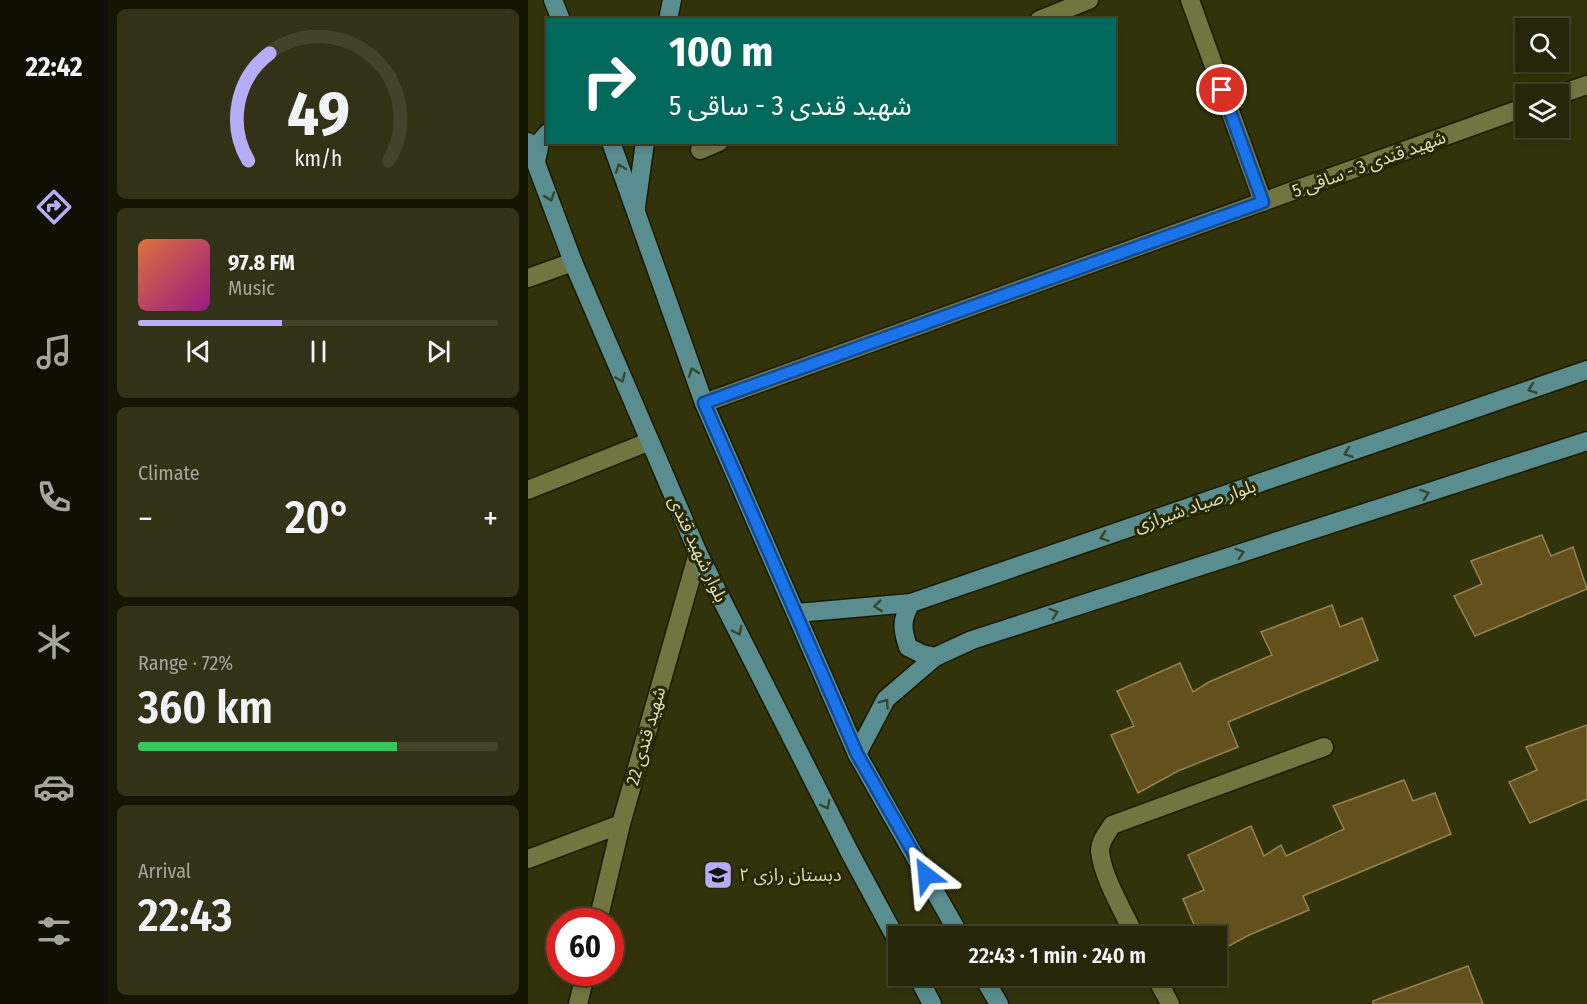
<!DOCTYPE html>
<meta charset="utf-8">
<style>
:root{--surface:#262608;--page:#323216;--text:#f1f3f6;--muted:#a4a59c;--line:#424329;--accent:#b6acf8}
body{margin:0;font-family:"Fira Sans Condensed","Noto Sans Arabic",sans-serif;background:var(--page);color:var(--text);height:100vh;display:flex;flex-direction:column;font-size:22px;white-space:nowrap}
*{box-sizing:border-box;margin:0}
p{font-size:20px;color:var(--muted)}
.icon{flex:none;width:33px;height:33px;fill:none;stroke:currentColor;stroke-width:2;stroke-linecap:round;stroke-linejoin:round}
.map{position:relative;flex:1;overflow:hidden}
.panel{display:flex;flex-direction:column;gap:9px;padding:9px;background:#151504;width:420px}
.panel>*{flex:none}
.top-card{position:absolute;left:18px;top:18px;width:570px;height:126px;border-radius:0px;box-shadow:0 3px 9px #0003,0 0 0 2px var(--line);background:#00695c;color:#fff;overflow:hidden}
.controls{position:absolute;left:987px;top:18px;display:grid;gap:12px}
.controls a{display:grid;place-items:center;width:54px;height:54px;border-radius:0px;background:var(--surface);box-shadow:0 3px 9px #0003,0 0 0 2px var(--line);font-size:30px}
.speed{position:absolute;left:18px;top:908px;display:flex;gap:12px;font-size:30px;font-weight:700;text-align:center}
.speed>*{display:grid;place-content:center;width:78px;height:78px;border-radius:50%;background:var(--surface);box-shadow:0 3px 9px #0003,0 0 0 2px var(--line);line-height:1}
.speed .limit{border:9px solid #d22;background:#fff;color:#111}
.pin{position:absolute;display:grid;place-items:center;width:51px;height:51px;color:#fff;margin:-26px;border:3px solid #fff;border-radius:50%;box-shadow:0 2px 6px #0007}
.me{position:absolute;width:66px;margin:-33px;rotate:331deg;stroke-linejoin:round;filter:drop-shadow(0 0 4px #0008)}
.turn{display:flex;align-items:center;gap:21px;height:126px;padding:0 24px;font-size:27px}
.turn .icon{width:78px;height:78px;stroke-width:2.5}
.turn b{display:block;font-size:42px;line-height:51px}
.big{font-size:45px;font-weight:600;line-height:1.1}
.panel .tile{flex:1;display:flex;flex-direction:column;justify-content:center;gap:9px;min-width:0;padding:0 21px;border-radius:9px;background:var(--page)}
.panel .dial{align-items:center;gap:0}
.dial svg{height:156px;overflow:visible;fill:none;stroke:var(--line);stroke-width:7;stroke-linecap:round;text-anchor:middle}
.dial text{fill:var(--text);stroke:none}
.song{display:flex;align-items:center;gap:18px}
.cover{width:72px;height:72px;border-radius:9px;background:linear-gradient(135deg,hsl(20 70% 55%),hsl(310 70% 35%))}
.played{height:6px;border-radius:3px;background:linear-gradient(90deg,var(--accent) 40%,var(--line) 40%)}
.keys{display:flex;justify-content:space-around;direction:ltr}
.heat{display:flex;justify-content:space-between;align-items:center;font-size:33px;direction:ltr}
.charge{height:9px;border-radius:4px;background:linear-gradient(90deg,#34c759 72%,var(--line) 0)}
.trip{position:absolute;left:360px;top:926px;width:339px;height:60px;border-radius:0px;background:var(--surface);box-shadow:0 3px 9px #0003,0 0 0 2px var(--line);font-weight:600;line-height:60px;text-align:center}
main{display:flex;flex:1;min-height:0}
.tabs{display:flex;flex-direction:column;width:108px;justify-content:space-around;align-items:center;background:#0f0f03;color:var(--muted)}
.tabs .icon{width:42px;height:42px}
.tabs .on{color:var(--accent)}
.tabs b{font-size:27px;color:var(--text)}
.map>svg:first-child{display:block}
</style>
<main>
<nav class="tabs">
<b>22:42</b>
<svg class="icon on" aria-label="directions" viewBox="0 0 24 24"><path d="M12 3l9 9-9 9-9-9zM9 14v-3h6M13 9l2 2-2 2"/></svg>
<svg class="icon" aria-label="music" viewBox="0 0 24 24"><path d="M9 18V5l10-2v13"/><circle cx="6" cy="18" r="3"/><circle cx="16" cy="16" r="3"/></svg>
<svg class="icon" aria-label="phone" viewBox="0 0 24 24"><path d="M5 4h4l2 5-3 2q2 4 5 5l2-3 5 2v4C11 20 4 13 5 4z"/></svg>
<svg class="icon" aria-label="climate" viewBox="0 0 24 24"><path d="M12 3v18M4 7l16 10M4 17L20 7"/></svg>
<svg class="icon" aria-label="car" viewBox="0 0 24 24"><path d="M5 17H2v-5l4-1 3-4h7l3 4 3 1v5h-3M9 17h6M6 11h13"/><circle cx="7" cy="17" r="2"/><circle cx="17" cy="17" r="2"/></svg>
<svg class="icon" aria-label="filters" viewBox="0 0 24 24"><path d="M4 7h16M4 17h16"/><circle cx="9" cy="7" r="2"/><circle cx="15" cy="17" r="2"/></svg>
</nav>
<section class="panel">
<div class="tile dial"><svg viewBox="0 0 100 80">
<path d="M14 69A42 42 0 1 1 86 69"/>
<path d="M14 69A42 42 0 0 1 25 14" stroke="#b6acf8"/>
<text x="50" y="56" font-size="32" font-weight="700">49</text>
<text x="50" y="72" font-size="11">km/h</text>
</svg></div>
<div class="tile">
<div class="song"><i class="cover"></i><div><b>97.8 FM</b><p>Music</p></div></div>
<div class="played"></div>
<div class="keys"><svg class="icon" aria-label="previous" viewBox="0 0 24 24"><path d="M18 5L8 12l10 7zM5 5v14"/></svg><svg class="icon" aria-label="pause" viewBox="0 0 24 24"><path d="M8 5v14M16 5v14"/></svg><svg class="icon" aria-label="next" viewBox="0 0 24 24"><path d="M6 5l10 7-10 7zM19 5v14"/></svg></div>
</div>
<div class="tile"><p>Climate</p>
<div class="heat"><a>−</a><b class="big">20°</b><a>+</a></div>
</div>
<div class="tile"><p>Range · 72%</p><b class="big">360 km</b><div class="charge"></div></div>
<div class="tile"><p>Arrival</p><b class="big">22:43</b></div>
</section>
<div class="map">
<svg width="1059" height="1004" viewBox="0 0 1059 1004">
<rect width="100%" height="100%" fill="#32330a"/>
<g fill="#62511d" stroke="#958350" stroke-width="1.5">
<polygon points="1014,535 1023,556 1045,547 1059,589 947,636 926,596 954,584 943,561"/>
<polygon points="804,605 812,627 834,618 850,660 700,722 710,747 650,771 610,793 583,735 606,726 589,691 652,663 665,692 681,682 744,655 733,632"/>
<polygon points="1059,725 1059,799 1002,823 981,782 1009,770 998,747"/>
<polygon points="876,780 885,801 907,793 923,834 775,896 781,910 721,935 688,953 688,936 671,936 655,899 676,890 660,855 723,826 736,856 753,845 758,856 816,829 805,806"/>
<polygon points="940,966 955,1004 845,1004 845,1001"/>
</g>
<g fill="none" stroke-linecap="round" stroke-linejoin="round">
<g stroke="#1a1a01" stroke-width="21">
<g id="minor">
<polyline points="662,0 735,202"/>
<polyline points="511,20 561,0"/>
<polyline points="1030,95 1059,85"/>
<polyline points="172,150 191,142"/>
<polyline points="0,278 45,262"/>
<polyline points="176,403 998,107"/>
<polyline points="0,490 120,442"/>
<polyline points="0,859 93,824"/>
<polyline points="70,921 93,824 170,553"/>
<path d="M607,936C596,913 574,876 572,851C572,841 579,833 584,825L796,747"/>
<polyline points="627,975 642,1004"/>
<polyline points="50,1004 58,972"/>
</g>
</g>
<g stroke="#1a1a01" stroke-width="21">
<g id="major">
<polyline points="25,0 33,20"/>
<polyline points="140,20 144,0"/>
<polyline points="0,142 45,262 170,553 322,853 370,942"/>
<polyline points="83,142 176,403 329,754 432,936"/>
<polyline points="6,160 8,162 12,142 20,133"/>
<polyline points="108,207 117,142"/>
<path d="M383,603C373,620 374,629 380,647L394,654L407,657"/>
<polyline points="269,613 383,603 1059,370"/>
<polyline points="329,754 358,699 407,657 444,640 1059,441"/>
<polyline points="389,975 404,1004"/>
<polyline points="454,975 471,1004"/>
</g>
</g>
<use href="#minor" stroke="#737541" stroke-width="18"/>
<use href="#major" stroke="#598d8f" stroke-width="18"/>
</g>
<defs><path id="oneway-chevron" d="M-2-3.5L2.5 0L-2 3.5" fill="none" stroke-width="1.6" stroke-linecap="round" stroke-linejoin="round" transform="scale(1.5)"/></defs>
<g stroke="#37472c">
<use href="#oneway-chevron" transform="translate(92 168) rotate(-110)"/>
<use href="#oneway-chevron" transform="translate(22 197) rotate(71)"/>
<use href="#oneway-chevron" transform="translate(165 372) rotate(-110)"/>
<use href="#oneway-chevron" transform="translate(93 378) rotate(67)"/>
<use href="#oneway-chevron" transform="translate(1004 389) rotate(161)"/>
<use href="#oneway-chevron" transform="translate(820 453) rotate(161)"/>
<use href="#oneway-chevron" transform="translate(897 494) rotate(-18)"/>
<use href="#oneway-chevron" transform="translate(576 537) rotate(161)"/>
<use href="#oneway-chevron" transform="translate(712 553) rotate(-18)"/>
<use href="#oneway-chevron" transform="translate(350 606) rotate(174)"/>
<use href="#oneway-chevron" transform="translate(526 613) rotate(-18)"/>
<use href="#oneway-chevron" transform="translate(210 631) rotate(63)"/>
<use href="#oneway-chevron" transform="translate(357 703) rotate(-55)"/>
<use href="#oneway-chevron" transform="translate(298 805) rotate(63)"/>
</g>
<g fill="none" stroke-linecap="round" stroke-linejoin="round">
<g stroke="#114b97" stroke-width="15">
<polyline id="route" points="398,875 329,754 176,403 735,202 694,90"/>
</g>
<use href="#route" stroke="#1a73e8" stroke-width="10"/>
</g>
<defs>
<g id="school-square" transform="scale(1.5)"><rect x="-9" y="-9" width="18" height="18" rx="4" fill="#b6acf8" stroke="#282901"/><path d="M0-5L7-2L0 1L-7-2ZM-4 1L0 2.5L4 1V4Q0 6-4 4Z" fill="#111"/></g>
</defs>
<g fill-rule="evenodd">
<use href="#school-square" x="190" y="875"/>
</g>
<g text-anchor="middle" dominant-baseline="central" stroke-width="6" stroke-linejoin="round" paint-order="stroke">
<g font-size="18" fill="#dadcc0" stroke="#282901">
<text transform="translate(841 164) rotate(-20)">شهید قندی 3 - ساقی 5</text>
<text transform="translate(667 506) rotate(-19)">بلوار صیاد شیرازی</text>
<text transform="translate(170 549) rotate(65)">بلوار شهید قندی</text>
<text transform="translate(118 736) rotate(-74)">شهید قندی 22</text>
</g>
<g font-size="18" fill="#dadcc0" stroke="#282901" text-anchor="start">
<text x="211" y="875">دبستان رازی ۲</text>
</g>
</g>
</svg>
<div class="controls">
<a><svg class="icon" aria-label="search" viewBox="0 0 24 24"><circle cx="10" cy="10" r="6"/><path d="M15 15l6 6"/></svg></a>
<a><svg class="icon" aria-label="layers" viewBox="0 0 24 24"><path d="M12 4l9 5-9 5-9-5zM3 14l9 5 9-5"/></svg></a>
</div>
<div class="speed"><div class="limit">60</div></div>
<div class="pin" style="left:694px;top:90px;background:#d93025"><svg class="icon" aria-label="arrive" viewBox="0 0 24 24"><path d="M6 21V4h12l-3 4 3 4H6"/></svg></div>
<svg class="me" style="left:398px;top:875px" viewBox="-20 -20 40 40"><path d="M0-17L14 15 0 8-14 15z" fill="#1a73e8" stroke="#fff" stroke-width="4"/></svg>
<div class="trip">22:43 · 1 min · 240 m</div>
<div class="top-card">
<div class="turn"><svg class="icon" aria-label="right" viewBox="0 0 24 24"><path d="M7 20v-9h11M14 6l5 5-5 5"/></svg><div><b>100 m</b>شهید قندی 3 - ساقی 5</div></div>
</div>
</div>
</main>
